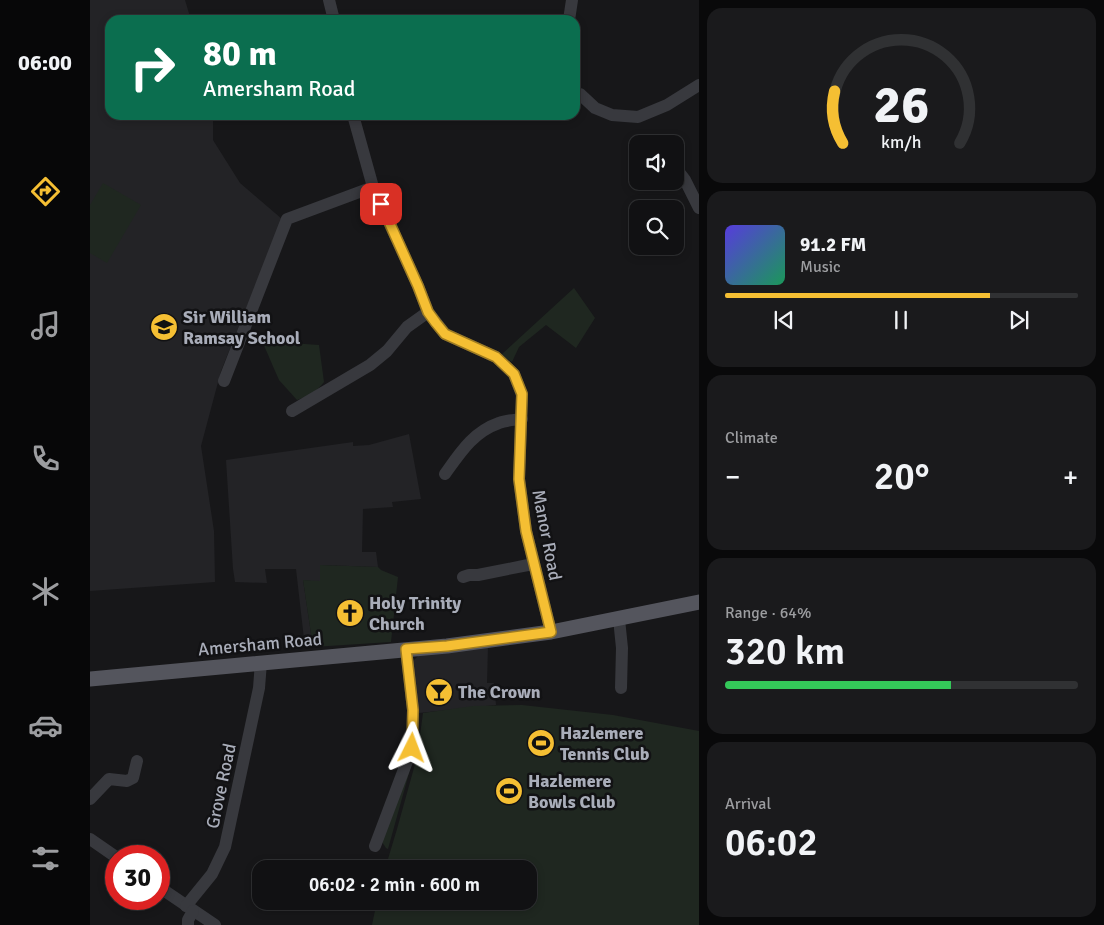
<!DOCTYPE html>
<meta charset="utf-8">
<style>
:root{--surface:#111113;--page:#1a1a1c;--text:#f1f3f6;--muted:#9c9da0;--line:#303133;--accent:#f5bf33}
body{margin:0;font-family:Signika,sans-serif;background:var(--page);color:var(--text);height:100vh;display:flex;flex-direction:column;font-size:19px;white-space:nowrap}
*{box-sizing:border-box;margin:0}
p{font-size:16px;color:var(--muted)}
.icon{flex:none;width:28px;height:28px;fill:none;stroke:currentColor;stroke-width:2;stroke-linecap:round;stroke-linejoin:round}
.map{position:relative;flex:1;overflow:hidden}
.details{display:flex;flex-direction:column;gap:8px;padding:8px;background:#09090a;width:405px}
.details>*{flex:none}
.guide{position:absolute;left:15px;top:15px;width:475px;height:105px;border-radius:15px;box-shadow:0 2px 8px #0003,0 0 0 1px var(--line);background:#0b6e4f;color:#fff;overflow:hidden}
.controls{position:absolute;left:539px;top:135px;display:grid;gap:10px}
.controls a{display:grid;place-items:center;width:55px;height:55px;border-radius:10px;background:var(--surface);box-shadow:0 2px 8px #0003,0 0 0 1px var(--line);font-size:25px}
.speed{position:absolute;left:15px;top:845px;display:flex;gap:10px;font-size:25px;font-weight:700;text-align:center}
.speed>*{display:grid;place-content:center;width:65px;height:65px;border-radius:50%;background:var(--surface);box-shadow:0 2px 8px #0003,0 0 0 1px var(--line);line-height:1}
.speed .limit{border:8px solid #d22;background:#fff;color:#111}
.pin{position:absolute;display:grid;place-items:center;width:42px;height:42px;color:#fff;margin:-21px;border-radius:10px;box-shadow:0 2px 8px #0006}
.me{position:absolute;width:55px;margin:-28px;rotate:3deg;stroke-linejoin:round;filter:drop-shadow(0 0 4px #0008)}
.turn{display:flex;align-items:center;gap:18px;height:105px;padding:0 15px;font-size:22px}
.turn .icon{width:65px;height:65px;stroke-width:2.5}
.turn b{display:block;font-size:35px;line-height:42px}
.big{font-size:38px;font-weight:600;line-height:1.1}
.details .tile{flex:1;display:flex;flex-direction:column;justify-content:center;gap:8px;min-width:0;padding:0 18px;border-radius:15px;background:var(--page)}
.details .dial{align-items:center;gap:0}
.dial svg{height:130px;overflow:visible;fill:none;stroke:var(--line);stroke-width:7;stroke-linecap:round;text-anchor:middle}
.dial text{fill:var(--text);stroke:none}
.song{display:flex;align-items:center;gap:15px}
.cover{width:60px;height:60px;border-radius:8px;background:linear-gradient(135deg,hsl(250 70% 55%),hsl(150 70% 35%))}
.played{height:5px;border-radius:2px;background:linear-gradient(90deg,var(--accent) 75%,var(--line) 75%)}
.keys{display:flex;justify-content:space-around;direction:ltr}
.heat{display:flex;justify-content:space-between;align-items:center;font-size:28px;direction:ltr}
.charge{height:8px;border-radius:4px;background:linear-gradient(90deg,#34c759 64%,var(--line) 0)}
.trip{position:absolute;left:162px;top:860px;width:285px;height:50px;border-radius:15px;background:var(--surface);box-shadow:0 2px 8px #0003,0 0 0 1px var(--line);font-weight:600;line-height:50px;text-align:center}
main{display:flex;flex:1;min-height:0}
.tabs{display:flex;flex-direction:column;width:90px;justify-content:space-around;align-items:center;background:#070708;color:var(--muted)}
.tabs .icon{width:35px;height:35px}
.tabs .on{color:var(--accent)}
.tabs b{font-size:22px;color:var(--text)}
.map>svg:first-child{display:block}
</style>
<main>
<nav class="tabs">
<b>06:00</b>
<svg class="icon on" aria-label="directions" viewBox="0 0 24 24"><path d="M12 3l9 9-9 9-9-9zM9 14v-3h6M13 9l2 2-2 2"/></svg>
<svg class="icon" aria-label="music" viewBox="0 0 24 24"><path d="M9 18V5l10-2v13"/><circle cx="6" cy="18" r="3"/><circle cx="16" cy="16" r="3"/></svg>
<svg class="icon" aria-label="phone" viewBox="0 0 24 24"><path d="M5 4h4l2 5-3 2q2 4 5 5l2-3 5 2v4C11 20 4 13 5 4z"/></svg>
<svg class="icon" aria-label="climate" viewBox="0 0 24 24"><path d="M12 3v18M4 7l16 10M4 17L20 7"/></svg>
<svg class="icon" aria-label="car" viewBox="0 0 24 24"><path d="M5 17H2v-5l4-1 3-4h7l3 4 3 1v5h-3M9 17h6M6 11h13"/><circle cx="7" cy="17" r="2"/><circle cx="17" cy="17" r="2"/></svg>
<svg class="icon" aria-label="filters" viewBox="0 0 24 24"><path d="M4 7h16M4 17h16"/><circle cx="9" cy="7" r="2"/><circle cx="15" cy="17" r="2"/></svg>
</nav>
<div class="map">
<svg width="609" height="925" viewBox="0 0 609 925">
<rect width="100%" height="100%" fill="#171719"/>
<g fill="#232326">
<polygon points="0,0 95,0 101,20 20,20 20,115 123,115 123,140 150,183 192,219 131,371 111,446 124,531 125,582 0,591"/>
<polygon points="319,434 331,499 302,502 303,507 273,509 272,552 286,552 288,567 230,565 230,582 213,580 223,647 215,648 206,569 175,569 177,583 145,582 143,569 136,460 263,442 263,446 279,445"/>
<polygon points="398,647 397,683 404,683 406,705 329,713 320,664 332,652"/>
</g>
<g fill="#1f2720">
<polygon points="13,183 51,205 17,263 0,253 0,205"/>
<polygon points="484,288 505,318 486,348 456,325 429,347 422,362 411,355"/>
<path d="M172,341L229,345L234,382C226,392 219,396 207,400L189,380Z"/>
<polygon points="230,565 288,567 291,570 308,577 301,642 223,647 213,580 230,581"/>
<polygon points="432,705 523,715 609,731 609,925 282,925 287,901 439,901 439,869 295,869 307,829 327,757 333,713 383,706"/>
<polygon points="324,755 298,849 296,848 292,842"/>
</g>
<g fill="none" stroke-linecap="round" stroke-linejoin="round">
<g stroke="#38393e" stroke-width="12">
<polyline points="239,0 244,20"/>
<polyline points="479,20 482,0"/>
<polyline points="490,94 505,108 522,115 548,117 577,105 609,85"/>
<polyline points="263,115 283,187 328,286 338,312 355,334 406,357 424,374 432,395 429,479 436,531 461,632"/>
<polyline points="585,167 595,180 609,208"/>
<polyline points="134,381 197,219 283,187"/>
<polyline points="202,411 280,365 297,351 317,327 338,312"/>
<path d="M355,474C370,453 383,432 409,423C416,420 424,420 432,419"/>
<polyline points="373,577 379,575 388,575 443,564"/>
<polyline points="529,619 532,648 531,688"/>
<polyline points="0,799 19,779 37,781 43,778 47,761"/>
<polyline points="0,839 26,857"/>
<polyline points="285,846 322,748 323,710 316,649"/>
<polyline points="69,887 125,925"/>
<polyline points="96,906 122,874 135,847 169,688 171,662"/>
<polyline points="98,925 98,920 103,911"/>
</g>
<polyline stroke="#54555d" stroke-width="15" points="0,679 357,646 461,632 609,602"/>
</g>
<g fill="none" stroke-linecap="round" stroke-linejoin="round">
<g stroke="#9f7c21" stroke-width="12">
<polyline id="route" points="291,204 328,286 338,312 346,323 355,334 406,357 424,374 432,394 429,479 436,531 461,632 357,646 316,649 323,710 322,748"/>
</g>
<use href="#route" stroke="#f5bf33" stroke-width="9"/>
</g>
<defs>
<g id="school-disc" transform="scale(1.4375)"><circle r="9.5" fill="#f5bf33" stroke="#121214"/><path d="M0-5L7-2L0 1L-7-2ZM-4 1L0 2.5L4 1V4Q0 6-4 4Z" fill="#111"/></g>
<g id="church-disc" transform="scale(1.4375)"><circle r="9.5" fill="#f5bf33" stroke="#121214"/><path d="M-1.2-6h2.4v3.5h3.3v2.4h-3.3V6h-2.4V-.1h-3.3v-2.4h3.3Z" fill="#111"/></g>
<g id="bar-disc" transform="scale(1.4375)"><circle r="9.5" fill="#f5bf33" stroke="#121214"/><path d="M-6-5H6L.8 .8V4.5H3.5V6h-7V4.5H-.8V.8Z" fill="#111"/></g>
<g id="stadium-disc" transform="scale(1.4375)"><circle r="9.5" fill="#f5bf33" stroke="#121214"/><path d="M0-5a6.5 5 0 1 0 0 10a6.5 5 0 1 0 0-10ZM-3.5-1.8h7v3.6h-7Z" fill="#111"/></g>
</defs>
<g fill-rule="evenodd">
<use href="#school-disc" x="74" y="327"/>
<use href="#church-disc" x="260" y="613"/>
<use href="#bar-disc" x="349" y="692"/>
<use href="#stadium-disc" x="451" y="743"/>
<use href="#stadium-disc" x="419" y="791"/>
</g>
<g text-anchor="middle" dominant-baseline="central" stroke-width="5" stroke-linejoin="round" paint-order="stroke">
<g font-size="18" font-weight="bold" fill="#a9adb9" stroke="#121214" text-anchor="start">
<text x="93" y="317">Sir William<tspan x="93" dy="21">Ramsay School</tspan></text>
<text x="279" y="603">Holy Trinity<tspan x="279" dy="21">Church</tspan></text>
<text x="368" y="692">The Crown</text>
<text x="470" y="733">Hazlemere<tspan x="470" dy="21">Tennis Club</tspan></text>
<text x="438" y="781">Hazlemere<tspan x="438" dy="21">Bowls Club</tspan></text>
</g>
<g font-size="18" fill="#a9adb9" stroke="#121214">
<text transform="translate(457 535) rotate(79)">Manor Road</text>
<text transform="translate(170 644) rotate(-5)">Amersham Road</text>
<text transform="translate(131 786) rotate(-78)">Grove Road</text>
</g>
</g>
</svg>
<div class="controls">
<a><svg class="icon" aria-label="sound" viewBox="0 0 24 24"><path d="M4 9h4l5-4v14l-5-4H4zM17 9q2 3 0 6"/></svg></a>
<a><svg class="icon" aria-label="search" viewBox="0 0 24 24"><circle cx="10" cy="10" r="6"/><path d="M15 15l6 6"/></svg></a>
</div>
<div class="speed"><div class="limit">30</div></div>
<div class="pin" style="left:291px;top:204px;background:#d93025"><svg class="icon" aria-label="arrive" viewBox="0 0 24 24"><path d="M6 21V4h12l-3 4 3 4H6"/></svg></div>
<svg class="me" style="left:322px;top:748px" viewBox="-20 -20 40 40"><path d="M0-17L14 15 0 8-14 15z" fill="#f5bf33" stroke="#fff" stroke-width="4"/></svg>
<div class="trip">06:02 · 2 min · 600 m</div>
<div class="guide">
<div class="turn"><svg class="icon" aria-label="right" viewBox="0 0 24 24"><path d="M7 20v-9h11M14 6l5 5-5 5"/></svg><div><b>80 m</b>Amersham Road</div></div>
</div>
</div>
<section class="details">
<div class="tile dial"><svg viewBox="0 0 100 80">
<path d="M14 69A42 42 0 1 1 86 69"/>
<path d="M14 69A42 42 0 0 1 9 37" stroke="#f5bf33"/>
<text x="50" y="56" font-size="32" font-weight="700">26</text>
<text x="50" y="72" font-size="11">km/h</text>
</svg></div>
<div class="tile">
<div class="song"><i class="cover"></i><div><b>91.2 FM</b><p>Music</p></div></div>
<div class="played"></div>
<div class="keys"><svg class="icon" aria-label="previous" viewBox="0 0 24 24"><path d="M18 5L8 12l10 7zM5 5v14"/></svg><svg class="icon" aria-label="pause" viewBox="0 0 24 24"><path d="M8 5v14M16 5v14"/></svg><svg class="icon" aria-label="next" viewBox="0 0 24 24"><path d="M6 5l10 7-10 7zM19 5v14"/></svg></div>
</div>
<div class="tile"><p>Climate</p>
<div class="heat"><a>−</a><b class="big">20°</b><a>+</a></div>
</div>
<div class="tile"><p>Range · 64%</p><b class="big">320 km</b><div class="charge"></div></div>
<div class="tile"><p>Arrival</p><b class="big">06:02</b></div>
</section>
</main>
